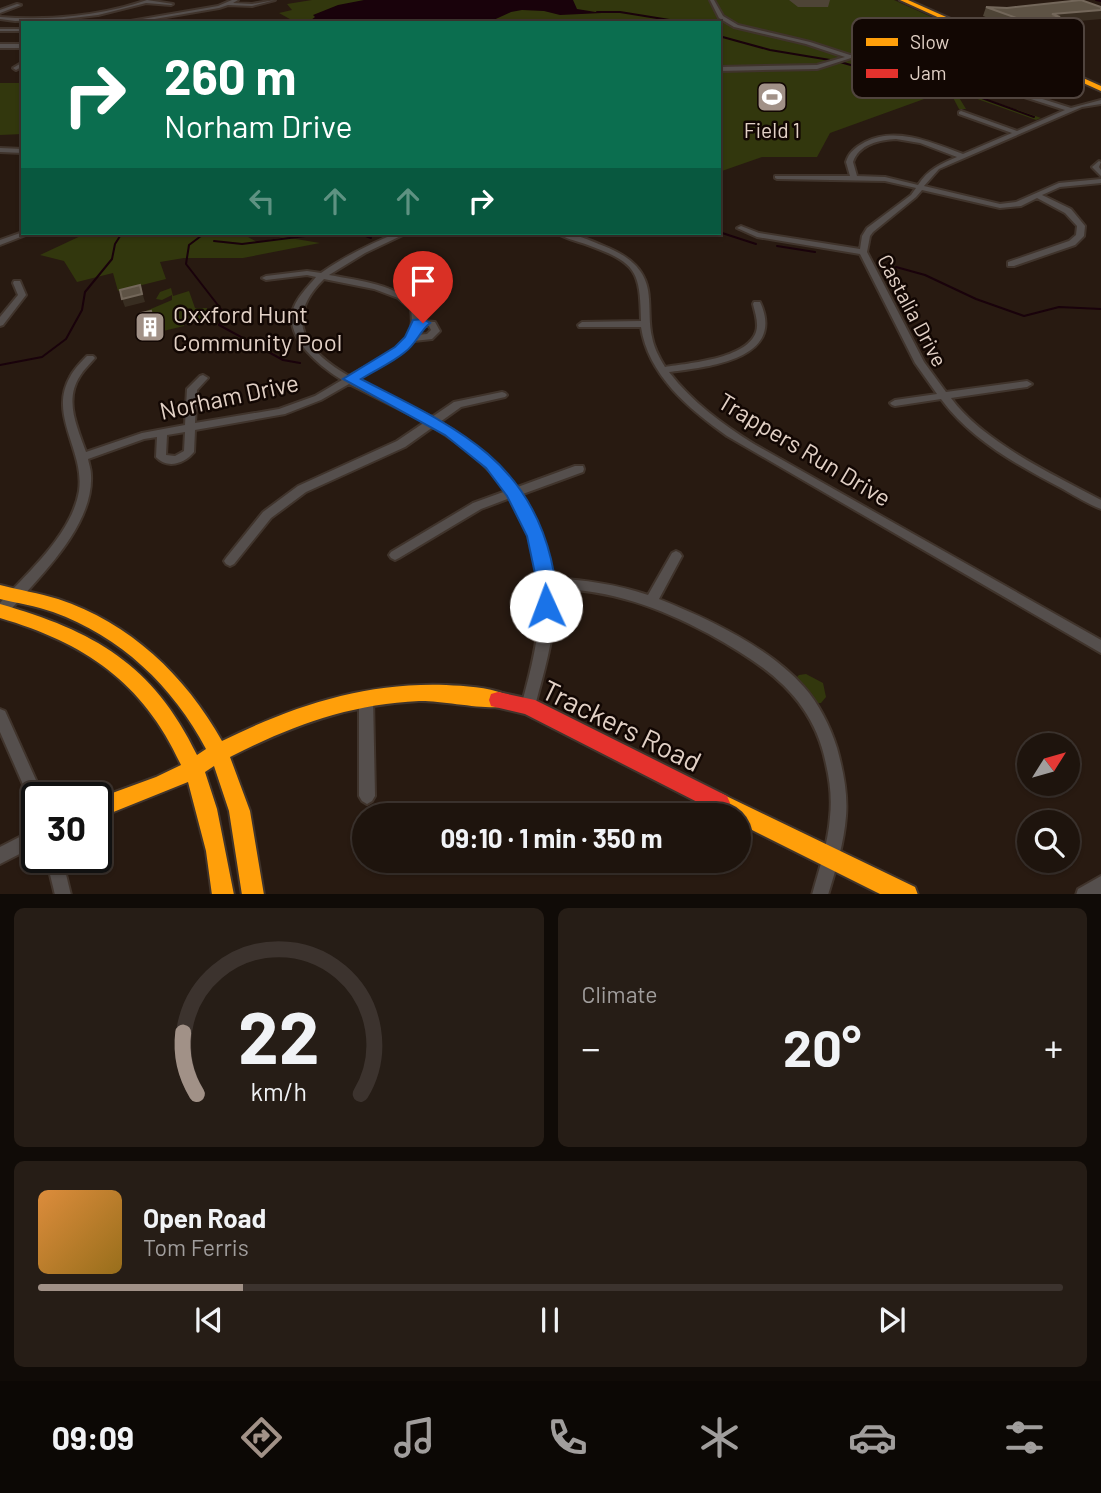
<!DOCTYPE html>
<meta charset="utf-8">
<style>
:root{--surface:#1e140d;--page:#261d16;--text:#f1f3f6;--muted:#a19e9d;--line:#3c332e;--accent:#a19187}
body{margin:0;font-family:Barlow,sans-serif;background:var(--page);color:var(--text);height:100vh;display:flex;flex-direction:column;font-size:26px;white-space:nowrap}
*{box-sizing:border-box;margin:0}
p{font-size:23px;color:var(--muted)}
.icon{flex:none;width:38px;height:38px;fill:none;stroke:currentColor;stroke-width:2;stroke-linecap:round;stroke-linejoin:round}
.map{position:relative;height:894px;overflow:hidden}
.panel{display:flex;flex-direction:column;gap:14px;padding:14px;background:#100b07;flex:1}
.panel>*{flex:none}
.guide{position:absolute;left:21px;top:21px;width:700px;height:214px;border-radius:0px;box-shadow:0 2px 5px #0004,0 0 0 2px var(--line);background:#0b6e4f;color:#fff;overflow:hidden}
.needle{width:46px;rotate:53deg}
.buttons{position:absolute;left:1017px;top:733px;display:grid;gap:14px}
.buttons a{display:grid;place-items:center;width:63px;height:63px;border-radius:50%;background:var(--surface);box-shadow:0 2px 5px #0004,0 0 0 2px var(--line);font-size:35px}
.speed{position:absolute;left:21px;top:782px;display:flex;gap:14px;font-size:35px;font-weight:700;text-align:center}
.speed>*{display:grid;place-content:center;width:91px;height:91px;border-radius:50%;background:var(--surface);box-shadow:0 2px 5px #0004,0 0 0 2px var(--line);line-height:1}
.speed .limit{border:4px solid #111;border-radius:10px;background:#fff;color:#111}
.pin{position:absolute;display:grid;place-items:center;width:60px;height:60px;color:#fff;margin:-72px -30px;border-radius:50% 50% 50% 0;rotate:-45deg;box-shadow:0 0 7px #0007}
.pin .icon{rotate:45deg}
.me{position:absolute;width:77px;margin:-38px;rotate:358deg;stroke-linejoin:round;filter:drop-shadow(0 0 5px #0008)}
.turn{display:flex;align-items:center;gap:24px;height:147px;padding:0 28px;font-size:32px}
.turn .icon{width:91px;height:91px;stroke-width:2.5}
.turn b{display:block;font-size:49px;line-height:60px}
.lanes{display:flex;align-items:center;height:66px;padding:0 28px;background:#0003;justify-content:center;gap:35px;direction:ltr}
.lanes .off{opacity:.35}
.big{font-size:52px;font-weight:700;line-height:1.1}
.panel .card{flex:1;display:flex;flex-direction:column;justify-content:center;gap:10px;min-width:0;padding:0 24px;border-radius:10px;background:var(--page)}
.panel .dial{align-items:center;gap:0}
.dial svg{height:182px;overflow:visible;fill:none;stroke:var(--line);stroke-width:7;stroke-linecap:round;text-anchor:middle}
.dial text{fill:var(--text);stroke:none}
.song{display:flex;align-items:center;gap:21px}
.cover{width:84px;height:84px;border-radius:10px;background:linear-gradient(135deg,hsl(30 70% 55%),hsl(40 70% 35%))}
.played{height:7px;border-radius:4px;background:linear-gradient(90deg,var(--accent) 20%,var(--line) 20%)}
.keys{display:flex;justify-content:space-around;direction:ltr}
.heat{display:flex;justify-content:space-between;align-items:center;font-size:38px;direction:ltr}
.panel .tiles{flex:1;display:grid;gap:14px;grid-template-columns:1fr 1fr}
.card:last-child{grid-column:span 2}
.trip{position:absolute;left:352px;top:803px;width:399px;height:70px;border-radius:35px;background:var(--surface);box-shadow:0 2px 5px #0004,0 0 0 2px var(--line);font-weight:700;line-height:70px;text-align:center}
.tabs{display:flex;height:112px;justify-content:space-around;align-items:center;background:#0c0805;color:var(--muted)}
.tabs .icon{width:49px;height:49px}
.tabs .active{color:var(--accent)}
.tabs b{font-size:32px;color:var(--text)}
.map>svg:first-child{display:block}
</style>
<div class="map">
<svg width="1101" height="895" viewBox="0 0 1101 895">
<rect width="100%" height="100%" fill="#281a11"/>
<g fill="#32370d">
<polygon points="312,0 894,0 1029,61 964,85 972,94 1041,118 1036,120 955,91 966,109 959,109 949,90 830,133 817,157 762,157 719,172 719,23 297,23 279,13 292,10 287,4"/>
<polygon points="0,83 23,83 23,134 0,135"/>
<polygon points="87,233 241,233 257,242 284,237 320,243 243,258 184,258 160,262 166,279 118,291 113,273 77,282 64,261 40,255"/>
<polygon points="171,288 173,296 189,291 195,308 207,308 208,313 200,319 183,322 184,326 155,333 152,315 148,316 146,311 172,300 172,295 162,300 156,299 160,292"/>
<polygon points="806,674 823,683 826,697 821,703 815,703 795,679 799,675"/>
</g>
<polygon fill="#19020b" points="364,0 573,0 577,9 602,13 560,15 544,11 522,10 511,12 487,23 307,23 315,17 313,15 338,5"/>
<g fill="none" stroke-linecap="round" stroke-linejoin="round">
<g stroke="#19020b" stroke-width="2">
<polyline points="1096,0 1101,1"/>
<polyline points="597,12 620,12 688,23"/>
<polyline points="719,36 770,50 830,60"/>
<polyline points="840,62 901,79"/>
<polyline points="911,81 957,89 1034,117"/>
<polyline points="719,232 756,244"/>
<polyline points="197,233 201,236 189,245 186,264 224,313 219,325 283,360 300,363"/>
<polyline points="358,233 371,238"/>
<polyline points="214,241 242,244 329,233"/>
<polyline points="777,246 815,252"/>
<polyline points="896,267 925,275 976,299 1024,316 1059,307 1101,309"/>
<polyline points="0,365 42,357 66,339 82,310 85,292 112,259 115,244 122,233"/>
</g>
<g stroke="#40342c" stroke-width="4">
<g id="street">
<path d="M147,0L173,4L171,5L146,3L98,15L55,20L15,21L0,19V17C48,21 101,16 147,0Z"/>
<polygon points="232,0 238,0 233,3 252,4 275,0 252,6 228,5 219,8 131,23 119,23 218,6"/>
<polygon points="710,0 714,0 723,16 738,25 810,42 850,55 892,49 908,32 961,24 963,25 912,34 896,51 851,58 817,69 719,71 719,67 817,65 845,57 806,44 734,27 719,18"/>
<polygon points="17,4 21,5 0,13 0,10"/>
<rect x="0" y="29" width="23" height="2"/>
<rect x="0" y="44" width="23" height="4"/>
<polygon points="23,62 23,66 16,70 13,68"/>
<path d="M1017,91L1071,108L1101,100V104L1082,107L939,169L924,186L1000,204L1016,202L1059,183L1101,179V183L1060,187L1042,195L1071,209L1085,226L1084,236L1075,245L1014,266H1008V262L1069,241L1076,235L1077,226L1065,213L1037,198L1021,206L1000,208L922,190L916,197L873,232L870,236L867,252L924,362L946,392L1027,381L1032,384L1027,387L951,398C983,442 1054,475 1101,500V509C1088,504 1075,496 1063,489C1019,466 971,440 941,399L895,406L892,405L890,403L895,400L937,394L915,363L860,254L757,237L737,228L741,226L759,233L860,249L862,236L867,228L911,195L916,188L885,181L777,179L775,178V176H850L846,162C849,152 856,147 865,142C896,126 933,143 963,154L1012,133L959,114V112L961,111L1017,131L1065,110L1015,94L1014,93ZM896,139L920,143L957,157C941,164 928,169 918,185L885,177L857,176L853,162C859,144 879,140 896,139Z"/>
<polygon points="0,148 23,149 23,153 0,152"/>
<polygon points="1099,161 1101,162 1099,167 1101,170 1101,176 1092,167"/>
<polygon points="23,232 31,233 0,245 0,240"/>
<path d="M397,233H407L365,253L329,275C361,281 396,284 419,308L421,321L435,322L440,331L432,339L414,341L398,355L356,380L432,417L454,402L502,392L505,393L507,395L505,397L461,407L440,422C469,439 495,460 515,488L575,466H583L584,469L583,472L520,495C537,519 547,549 551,578C585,580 616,584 648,595L672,553L676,551L680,553L682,556L659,599C707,618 769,647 804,687C819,704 830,726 837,748C843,770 848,793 846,816C844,843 836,869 828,895H812C819,869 828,844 830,817C832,799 830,781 826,764C813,697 765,665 709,634C656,606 614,591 553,588C558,628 545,668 535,706L533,711L528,712L523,711L521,706C541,636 556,563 510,498L481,509L399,558L395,560L391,558L389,555L391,552L473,503L506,491C487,464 461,444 433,427L405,447L306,492L271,518L234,564L230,566L226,564L224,561L226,558L263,512L298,486L397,441L425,422L349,384L321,400L285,414L195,430L194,452C184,464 167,469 156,457L157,437L144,439L88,459C89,464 91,470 91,475C94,527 37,579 6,615L0,616V603C28,572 72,534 79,491C85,451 48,415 70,377C74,369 81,362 87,356H93L95,358C90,364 84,369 80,376C64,400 77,427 86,452L142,433L185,425L187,389L200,376L203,375L208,378L197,390L195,423L279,409L315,396L342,380C321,367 288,341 292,313C295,299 307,288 316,277L307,275L266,280L262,278L266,276L307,271L321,273C345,256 370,244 397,233ZM324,279L374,289L398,298L411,309C412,318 413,327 408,336C400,350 364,367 349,376C306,351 282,320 324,279ZM420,326H429L431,330L427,334L417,335ZM185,432L184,451L175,456L166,455L167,435Z"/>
<path d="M557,233C573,232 589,240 604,246C629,256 648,270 649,299C650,312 649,325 652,337C654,348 659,357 665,367C689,363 747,359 756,332C759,323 755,313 753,304L754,302H760C787,360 706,367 669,372C692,402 722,424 754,444L1101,640V653L727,436C689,409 648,375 641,327H579L578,325L582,322L641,321C640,271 637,263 588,245C577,241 566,239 557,233Z"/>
<polygon points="14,281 20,281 26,295 3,325 0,326 0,317 18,295 13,283"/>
<polygon points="366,692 371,694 373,698 375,796 372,801 367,804 362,801 359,796 359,698 361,694"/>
<polygon points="0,709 5,711 44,798 37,798 37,808 32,805 0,732"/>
<polygon points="37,828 37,845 0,864 0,847"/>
<polygon points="46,858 62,858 71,895 55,895"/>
<polygon points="1101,876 1101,894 1076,895 1078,889"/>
</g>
</g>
<g stroke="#40342c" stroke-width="4">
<g id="slow">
<polygon points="900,0 908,0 1101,86 1101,91"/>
<path d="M0,585C19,590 39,593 58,599C130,623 185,675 222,741C293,706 365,682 446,685C465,686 487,687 505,694L507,700L505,706C491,711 439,700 419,701C350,704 291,726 230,757L250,811L264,895H242L229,811L214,766L205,772L217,809L234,895H212L206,851L188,782L96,819V799L156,777L181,765C143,682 85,643 0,618V604C94,631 153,664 197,755L206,749C173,686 120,636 53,612C36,606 17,603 0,599Z"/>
<polygon points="720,793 915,887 918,895 882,895 738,823 738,816 723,816 713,810 710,803 713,796"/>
</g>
</g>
<g stroke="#40342c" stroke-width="4">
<polygon id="jam" points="498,692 535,700 727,796 730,803 727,810 720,813 713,810 525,714 491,706 489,700 491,694"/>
</g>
<use href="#street" fill="#554f4d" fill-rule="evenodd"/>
<use href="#slow" fill="#ff9f0a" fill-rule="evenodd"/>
<use href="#jam" fill="#e5322d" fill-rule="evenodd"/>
</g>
<g fill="#4e4436">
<polygon points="789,0 830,0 828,7 798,7"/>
<polygon points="986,7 1007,8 1058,23 1056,27 1021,31 983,16"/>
</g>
<g fill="#382d21">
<polygon points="1101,10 1101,19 1058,23 1056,27 1021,31 1025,21 1052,14"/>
<polygon points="140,285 145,302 125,307 122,299"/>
<polygon points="152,315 157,331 147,334 145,330"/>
</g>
<g fill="#5e5345" stroke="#73675a" stroke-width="2">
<polygon points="1081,0 1101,7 1101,10 1052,14 1060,17 1025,21 986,7 1007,8"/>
<polygon points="140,285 142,294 122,299 120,290"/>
<polygon points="151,311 156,327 145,330 141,313"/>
</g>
<path fill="#1a73e8" stroke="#114b97" stroke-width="2" d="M423,319L430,323C420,331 416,344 405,352C392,363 375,370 361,379C448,424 526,455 551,559C554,575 561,596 553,612L546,614L539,612L537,606V583L527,536L507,496L486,468L445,435L343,379L395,347L405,337L413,320Z"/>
<defs>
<g id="stadium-square" transform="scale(1.575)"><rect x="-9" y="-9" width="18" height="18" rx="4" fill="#a19187" stroke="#120703"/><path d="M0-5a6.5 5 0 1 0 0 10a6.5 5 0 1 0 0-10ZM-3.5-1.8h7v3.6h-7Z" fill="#fff"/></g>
<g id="building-square" transform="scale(1.575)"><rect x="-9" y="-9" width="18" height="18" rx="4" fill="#a19187" stroke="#120703"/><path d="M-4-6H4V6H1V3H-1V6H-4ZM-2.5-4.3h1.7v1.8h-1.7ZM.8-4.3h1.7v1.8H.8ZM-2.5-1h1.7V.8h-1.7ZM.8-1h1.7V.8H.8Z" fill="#fff"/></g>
</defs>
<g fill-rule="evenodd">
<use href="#stadium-square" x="772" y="97"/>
<use href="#building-square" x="150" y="327"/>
</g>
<g text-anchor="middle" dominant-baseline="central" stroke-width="5" stroke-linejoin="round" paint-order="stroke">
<g font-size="21" fill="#e2d1c6" stroke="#120703">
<text x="772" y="129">Field 1</text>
</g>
<g font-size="21" fill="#e2d1c6" stroke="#120703">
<text transform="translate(913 310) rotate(62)">Castalia Drive</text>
</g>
<g font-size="24" fill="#e2d1c6" stroke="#120703" text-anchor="start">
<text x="173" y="313">Oxxford Hunt<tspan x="173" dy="28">Community Pool</tspan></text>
</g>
<g font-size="24" fill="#e2d1c6" stroke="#120703">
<text transform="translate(229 396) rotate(-12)">Norham Drive</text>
<text transform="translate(805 449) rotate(31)">Trappers Run Drive</text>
</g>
<g font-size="28" fill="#e2d1c6" stroke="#120703">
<text transform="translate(622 725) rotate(26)">Trackers Road</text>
</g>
</g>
<rect x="852" y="18" width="232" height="80" rx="10" fill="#120703" stroke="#50443e" stroke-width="2"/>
<rect x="866" y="38" width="32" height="8" fill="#ff9f0a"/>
<rect x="866" y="69" width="32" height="9" fill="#e5322d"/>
<g font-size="19" fill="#e2d1c6">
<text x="910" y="49">Slow</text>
<text x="910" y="80">Jam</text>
</g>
</svg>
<div class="buttons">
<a><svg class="needle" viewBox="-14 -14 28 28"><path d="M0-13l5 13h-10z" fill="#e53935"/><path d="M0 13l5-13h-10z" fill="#a19e9d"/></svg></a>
<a><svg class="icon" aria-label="search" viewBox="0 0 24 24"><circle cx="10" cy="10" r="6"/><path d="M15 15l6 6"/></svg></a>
</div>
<div class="speed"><div class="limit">30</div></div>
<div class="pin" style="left:423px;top:323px;background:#d93025"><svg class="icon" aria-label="arrive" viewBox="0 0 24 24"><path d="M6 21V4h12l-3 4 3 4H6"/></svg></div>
<svg class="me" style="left:546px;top:606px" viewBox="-20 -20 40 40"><circle r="19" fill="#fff"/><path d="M0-13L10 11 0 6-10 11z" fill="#1a73e8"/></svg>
<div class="trip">09:10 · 1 min · 350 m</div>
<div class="guide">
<div class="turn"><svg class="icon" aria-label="right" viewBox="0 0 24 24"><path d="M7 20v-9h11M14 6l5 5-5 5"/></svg><div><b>260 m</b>Norham Drive</div></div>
<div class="lanes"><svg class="icon off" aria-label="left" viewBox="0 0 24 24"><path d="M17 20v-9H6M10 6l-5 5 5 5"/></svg><svg class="icon off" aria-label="ahead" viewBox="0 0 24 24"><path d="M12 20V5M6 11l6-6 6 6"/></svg><svg class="icon off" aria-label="ahead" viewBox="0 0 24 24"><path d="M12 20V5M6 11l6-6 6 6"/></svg><svg class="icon" aria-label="right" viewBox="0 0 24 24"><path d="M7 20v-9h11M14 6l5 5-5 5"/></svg></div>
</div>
</div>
<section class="panel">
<div class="tiles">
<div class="card dial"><svg viewBox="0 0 100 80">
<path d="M14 69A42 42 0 1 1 86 69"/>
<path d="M14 69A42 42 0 0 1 8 42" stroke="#a19187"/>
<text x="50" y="56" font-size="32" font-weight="700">22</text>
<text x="50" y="72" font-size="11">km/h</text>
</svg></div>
<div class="card"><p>Climate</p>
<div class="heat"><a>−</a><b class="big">20°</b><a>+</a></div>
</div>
<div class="card">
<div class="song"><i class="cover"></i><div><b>Open Road</b><p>Tom Ferris</p></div></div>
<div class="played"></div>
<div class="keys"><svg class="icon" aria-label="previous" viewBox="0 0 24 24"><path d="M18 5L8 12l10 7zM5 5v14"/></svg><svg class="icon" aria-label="pause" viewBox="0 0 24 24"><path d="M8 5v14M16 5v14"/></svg><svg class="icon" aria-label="next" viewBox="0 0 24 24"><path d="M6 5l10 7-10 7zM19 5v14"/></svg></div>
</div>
</div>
</section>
<nav class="tabs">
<b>09:09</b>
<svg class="icon active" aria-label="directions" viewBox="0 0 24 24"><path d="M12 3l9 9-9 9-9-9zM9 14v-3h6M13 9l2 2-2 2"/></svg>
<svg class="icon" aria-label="music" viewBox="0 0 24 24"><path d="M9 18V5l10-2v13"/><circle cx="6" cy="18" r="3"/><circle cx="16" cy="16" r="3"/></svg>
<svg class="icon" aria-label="phone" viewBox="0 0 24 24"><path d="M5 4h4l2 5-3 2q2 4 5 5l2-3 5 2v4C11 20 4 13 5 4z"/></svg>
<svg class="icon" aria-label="climate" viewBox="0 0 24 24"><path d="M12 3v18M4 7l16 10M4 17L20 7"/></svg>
<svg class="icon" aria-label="car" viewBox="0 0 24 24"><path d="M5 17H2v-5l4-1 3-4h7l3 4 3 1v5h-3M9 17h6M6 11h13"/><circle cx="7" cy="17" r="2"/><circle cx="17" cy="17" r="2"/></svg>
<svg class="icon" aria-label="filters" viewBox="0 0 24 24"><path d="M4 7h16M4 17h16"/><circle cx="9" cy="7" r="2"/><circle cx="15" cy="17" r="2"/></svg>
</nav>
